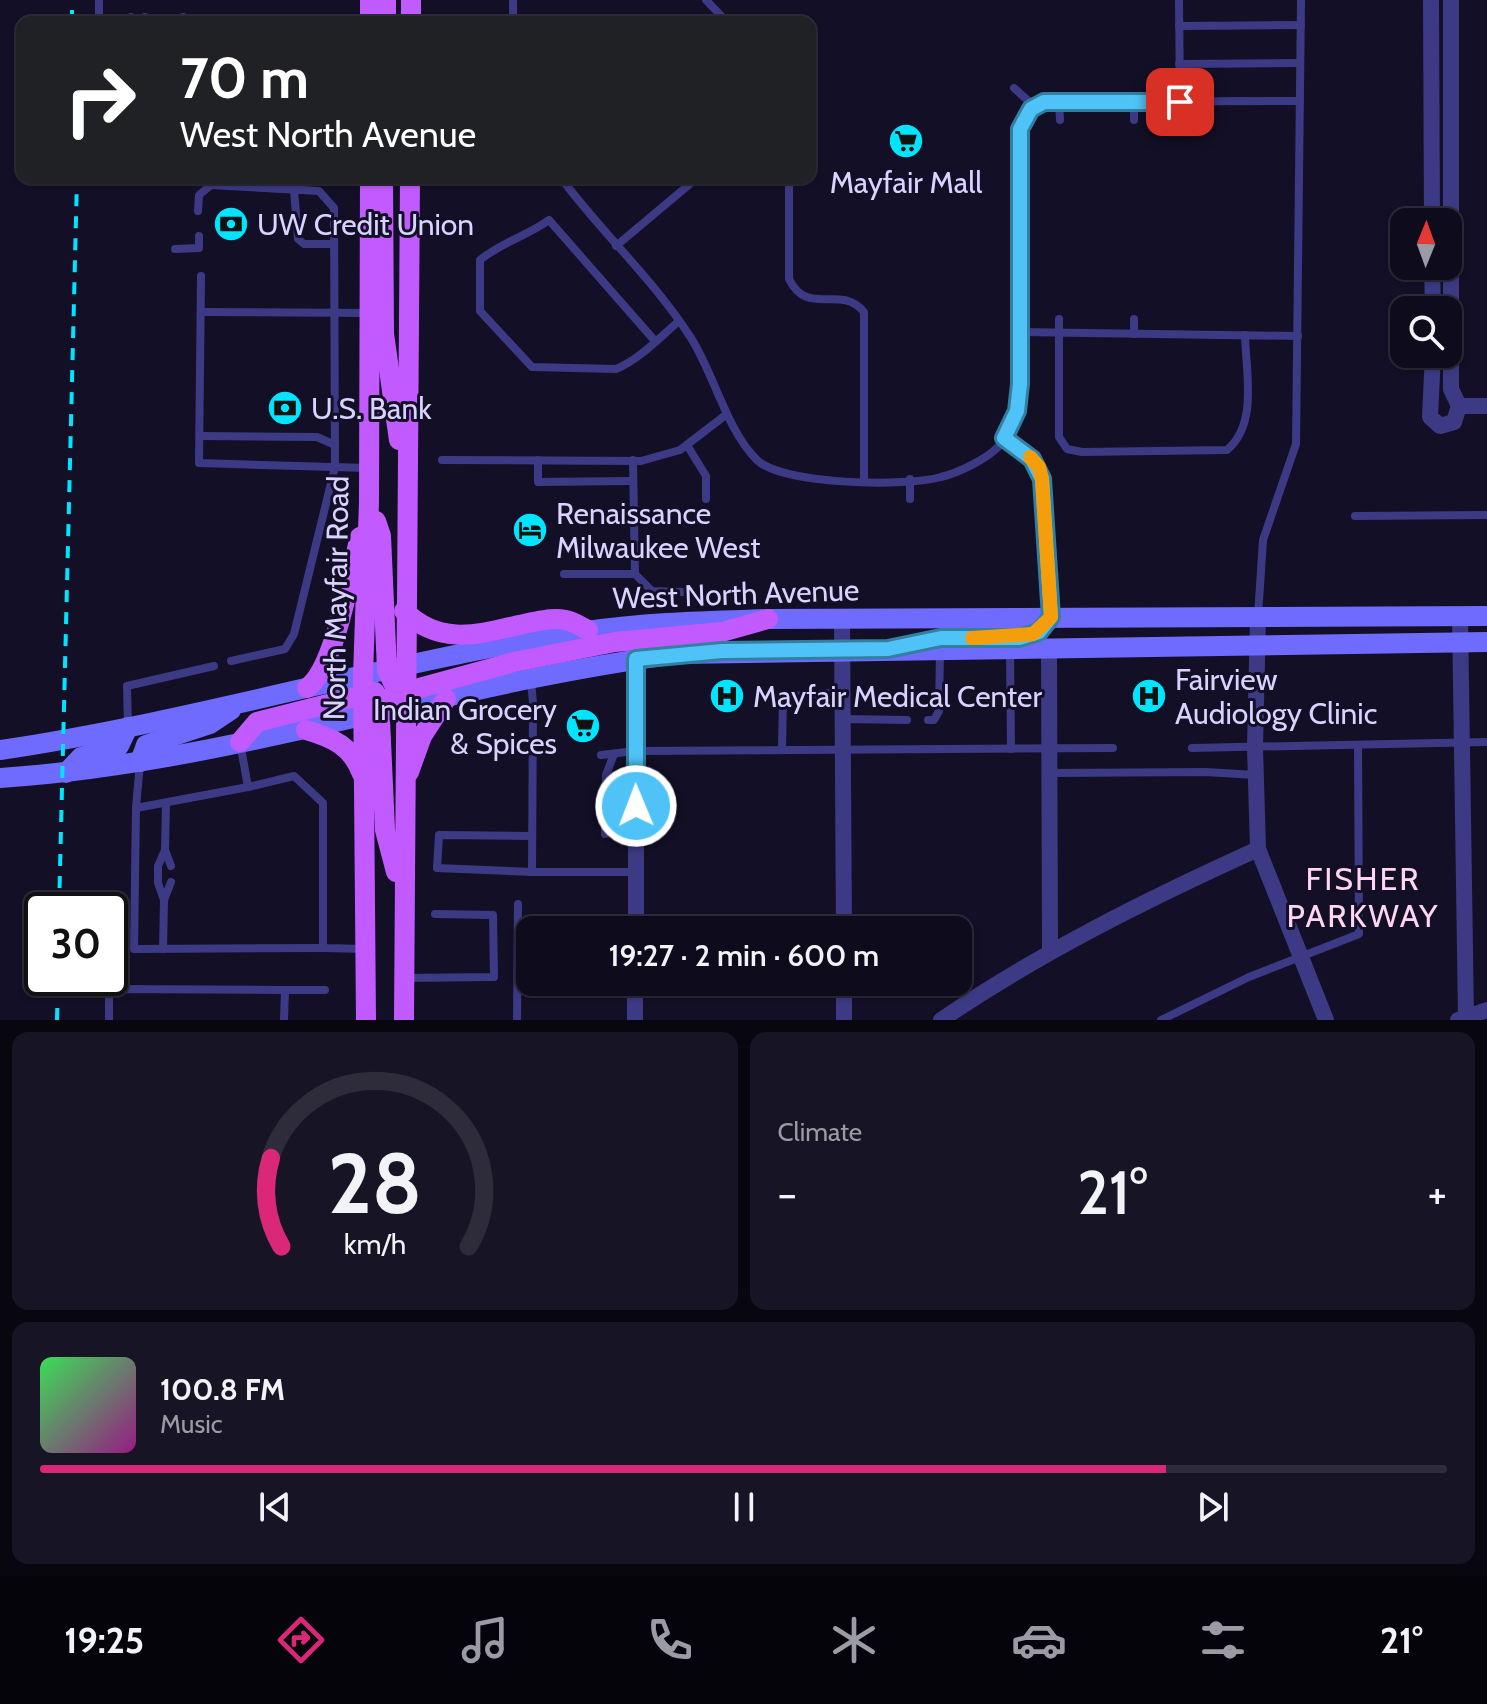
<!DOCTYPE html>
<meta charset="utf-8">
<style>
:root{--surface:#0e0b1c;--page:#171425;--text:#f1f3f6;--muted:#9b9ba3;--line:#2e2b3b;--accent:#db2777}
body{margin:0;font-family:Cabin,sans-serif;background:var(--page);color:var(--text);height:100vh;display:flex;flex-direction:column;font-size:30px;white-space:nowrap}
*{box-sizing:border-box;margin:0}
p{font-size:26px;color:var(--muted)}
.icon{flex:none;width:44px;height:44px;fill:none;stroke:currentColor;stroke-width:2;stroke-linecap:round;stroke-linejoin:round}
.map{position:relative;height:1020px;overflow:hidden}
.drawer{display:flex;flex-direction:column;gap:12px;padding:12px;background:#08060f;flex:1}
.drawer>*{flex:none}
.banner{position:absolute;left:16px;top:16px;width:800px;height:168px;border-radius:16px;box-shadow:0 2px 6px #0004,0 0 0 2px var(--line);background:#202124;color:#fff;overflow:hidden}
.needle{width:52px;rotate:1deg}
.controls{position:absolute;left:1390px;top:208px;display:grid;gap:16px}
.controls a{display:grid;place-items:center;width:72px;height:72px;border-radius:16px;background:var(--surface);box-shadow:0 2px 6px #0004,0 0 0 2px var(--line);font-size:40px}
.speed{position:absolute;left:24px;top:892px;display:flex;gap:16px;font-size:40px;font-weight:700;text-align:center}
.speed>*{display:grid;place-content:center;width:104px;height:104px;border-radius:50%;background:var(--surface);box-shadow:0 2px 6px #0004,0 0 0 2px var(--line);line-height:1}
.speed .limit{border:4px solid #111;border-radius:12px;background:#fff;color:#111}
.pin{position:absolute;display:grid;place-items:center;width:68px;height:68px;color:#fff;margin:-34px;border-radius:16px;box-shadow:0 4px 12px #0006}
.me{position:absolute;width:88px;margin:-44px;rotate:359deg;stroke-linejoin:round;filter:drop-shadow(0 0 6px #0008)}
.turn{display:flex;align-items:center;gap:28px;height:168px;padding:0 32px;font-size:36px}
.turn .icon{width:104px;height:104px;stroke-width:2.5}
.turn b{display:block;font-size:56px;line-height:68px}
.big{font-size:60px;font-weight:600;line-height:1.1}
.drawer .tile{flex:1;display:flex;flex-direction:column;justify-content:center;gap:12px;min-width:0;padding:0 28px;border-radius:16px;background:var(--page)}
.drawer .dial{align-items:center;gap:0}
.dial svg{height:208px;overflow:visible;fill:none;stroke:var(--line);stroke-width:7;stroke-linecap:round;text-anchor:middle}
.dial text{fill:var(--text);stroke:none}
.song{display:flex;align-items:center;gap:24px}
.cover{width:96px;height:96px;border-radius:12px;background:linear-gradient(135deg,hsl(130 70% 55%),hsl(310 70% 35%))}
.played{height:8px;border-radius:4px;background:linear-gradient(90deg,var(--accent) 80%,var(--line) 80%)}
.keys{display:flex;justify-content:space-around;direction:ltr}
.heat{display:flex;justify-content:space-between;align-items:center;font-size:44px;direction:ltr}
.drawer .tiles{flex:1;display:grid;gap:12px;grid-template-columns:1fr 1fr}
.tile:last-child{grid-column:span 2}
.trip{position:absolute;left:516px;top:916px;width:456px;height:80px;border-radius:16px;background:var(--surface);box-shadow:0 2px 6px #0004,0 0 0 2px var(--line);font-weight:600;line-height:80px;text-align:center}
.tabs{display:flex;height:128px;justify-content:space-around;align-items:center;background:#06040b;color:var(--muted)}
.tabs .icon{width:56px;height:56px}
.tabs .selected{color:var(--accent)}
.tabs b{font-size:36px;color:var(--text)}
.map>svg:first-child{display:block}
</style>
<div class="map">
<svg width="1487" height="1020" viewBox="0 0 1487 1020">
<rect width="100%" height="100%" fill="#130f26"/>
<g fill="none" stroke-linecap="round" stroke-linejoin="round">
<g stroke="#3d3a85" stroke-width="8">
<polyline points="706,0 727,22"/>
<polyline points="1179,0 1180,102"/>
<polyline points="131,17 131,22"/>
<polyline points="99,22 99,0"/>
<polyline points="145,22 145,17"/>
<polyline points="183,22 183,17"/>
<polyline points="513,22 513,0"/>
<polyline points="1179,26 1301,25"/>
<polyline points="1179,64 1300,63"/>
<polyline points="1014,88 1034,106"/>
<polyline points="1059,102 1060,120"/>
<polyline points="1134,102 1134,120"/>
<polyline points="1210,102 1210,121"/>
<path d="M561,178C602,233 654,280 691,338C714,374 727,431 757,460C783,485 906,487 941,477C958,473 987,459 999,446C1014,428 1018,406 1020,384V129L1031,109L1044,102L1300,101"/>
<path d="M789,178V279C808,318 840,283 864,312V481"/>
<polyline points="294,190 298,239 304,244 334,244"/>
<polyline points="198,211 199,195 211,185 319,191 334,208 335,467 294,634 285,649 231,661"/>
<polyline points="616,246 697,178"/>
<polyline points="175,249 199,248 199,236"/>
<polyline points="201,276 199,463 368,468"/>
<polyline points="201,312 368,313"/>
<path d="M1059,319V437L1067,449L1082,452L1227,450C1258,424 1246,373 1245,335"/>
<polyline points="1019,332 1298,336"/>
<polyline points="1134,334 1134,319"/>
<path d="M655,341L549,220C527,236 502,242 480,260V311L532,367L616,369C640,359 659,338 679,321"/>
<polyline points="200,436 317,437 335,445"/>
<polyline points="1004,438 1039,467 1051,616"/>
<polyline points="687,445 706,476 706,499"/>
<polyline points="442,460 641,461 680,450 727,414"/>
<polyline points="538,460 538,482 633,481"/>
<polyline points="633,460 635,574"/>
<polyline points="910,499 910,479"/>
<polyline points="1355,516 1487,515"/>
<polyline points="564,574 635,574 652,591 683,592"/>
<polyline points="1258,616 1263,540 1296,444 1301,0"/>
<polyline points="1010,649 1011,749"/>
<polyline points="531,681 533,703 532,872 437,868 439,835 532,836"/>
<polyline points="843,719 907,720"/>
<polyline points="928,720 934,720 939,711 940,652"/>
<polyline points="128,726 127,686 214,666"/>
<polyline points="1192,748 1487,742"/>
<polyline points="782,750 783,697 842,692"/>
<polyline points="601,755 635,751 1113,748"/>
<polyline points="140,762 136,808 248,787 240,742"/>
<polyline points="1050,773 1205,772 1256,775"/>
<polyline points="248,787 294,776 323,803 323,948 366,949"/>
<polyline points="136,808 134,949 323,948"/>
<polyline points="616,833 637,833"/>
<polyline points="605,834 606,775 614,754"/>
<polyline points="165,850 171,866"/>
<polyline points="532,872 637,872"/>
<polyline points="164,900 171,882"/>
<polyline points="163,949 164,900 158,883 158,866 165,850 166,803"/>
<polyline points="404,978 494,977 493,915 435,914"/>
<polyline points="285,990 325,990"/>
<polyline points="109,1020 109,989 285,990 284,1020"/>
<polyline points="517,1020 518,904"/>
<polyline points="1161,1020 1249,977 1359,934 1358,745"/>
</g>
<g stroke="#3d3a85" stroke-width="16">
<polyline points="1431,0 1432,222"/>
<polyline points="1432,266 1433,310"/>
<polyline points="1433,354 1430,417 1440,426 1454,422 1459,406 1451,389 1451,0"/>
<polyline points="1459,406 1487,406"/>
<polyline points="1258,617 1255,747 1258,849 1326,1020"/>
<polyline points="1460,617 1466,1017"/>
<polyline points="842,620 844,930"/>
<polyline points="1049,648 1050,951"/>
<polyline points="636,659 636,930"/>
<polyline points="844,982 844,1020"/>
<polyline points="635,1020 635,982"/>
<path d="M941,1020C1041,952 1148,899 1258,849"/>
<polyline points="1458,1020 1487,1010"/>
</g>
<g stroke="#6f6bff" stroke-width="20">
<path d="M0,750C198,721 389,661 587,631C646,622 707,621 768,619L1487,616"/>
<polyline points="140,762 146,745 210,724 231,710"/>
<polyline points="66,773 81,757 119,746 128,727"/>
<path d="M0,778C230,763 449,683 677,654L1487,642"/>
</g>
<g stroke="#c25bff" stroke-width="20">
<polyline points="370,22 370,0"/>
<polyline points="386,22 386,0"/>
<polyline points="411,22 411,0"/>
<polyline points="383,178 384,334 399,440"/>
<polyline points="376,521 381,536 387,670 403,704"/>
<path d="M404,611C442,648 482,633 528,623C540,621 553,617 565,620C573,621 581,627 588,630"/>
<path d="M307,688C335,669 350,573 360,537"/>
<polyline points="379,697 385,830 396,872"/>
<polyline points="364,717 405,692 514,662 615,642 722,632 768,619"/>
<path d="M306,730C333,738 352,746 362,774"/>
<polyline points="240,742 257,722 375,692"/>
<polyline points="409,772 422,736 446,699"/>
<polyline points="366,1020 363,676 369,502 370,178"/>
<polyline points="404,1020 410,178"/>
</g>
<g stroke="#00e5ff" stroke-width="4" stroke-dasharray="12 10" stroke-linecap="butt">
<polyline points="72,22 72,0"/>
<polyline points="59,910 77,178"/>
<polyline points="57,1020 58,978"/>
</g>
</g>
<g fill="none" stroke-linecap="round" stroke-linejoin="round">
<g stroke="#337fa1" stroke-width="20">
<polyline id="route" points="636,806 636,659 722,651 888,649 941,638 1019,638 1039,632 1051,617 1042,479 1032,459 1004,438 1017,411 1020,384 1020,129 1031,109 1044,102 1180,102"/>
</g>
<use href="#route" stroke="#4fc3f7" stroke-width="14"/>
<polyline stroke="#f59e0b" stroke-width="14" points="972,638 1033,634 1051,617 1042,479 1039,467 1030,457"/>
</g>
<defs>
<g id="supermarket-disc" transform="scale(1.8)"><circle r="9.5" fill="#00e5ff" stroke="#130f26"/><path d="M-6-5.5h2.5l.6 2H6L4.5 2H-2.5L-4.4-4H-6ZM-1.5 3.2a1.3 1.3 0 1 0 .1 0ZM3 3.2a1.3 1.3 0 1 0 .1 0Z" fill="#111"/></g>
<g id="bank-disc" transform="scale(1.8)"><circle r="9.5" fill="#00e5ff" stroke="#130f26"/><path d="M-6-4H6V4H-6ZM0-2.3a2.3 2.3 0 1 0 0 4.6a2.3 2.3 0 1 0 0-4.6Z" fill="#111"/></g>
<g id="hotel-disc" transform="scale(1.8)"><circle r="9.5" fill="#00e5ff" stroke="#130f26"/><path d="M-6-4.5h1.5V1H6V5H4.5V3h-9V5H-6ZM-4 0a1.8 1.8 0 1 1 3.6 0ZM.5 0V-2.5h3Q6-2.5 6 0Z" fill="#111"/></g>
<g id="hospital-disc" transform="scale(1.8)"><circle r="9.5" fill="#00e5ff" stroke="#130f26"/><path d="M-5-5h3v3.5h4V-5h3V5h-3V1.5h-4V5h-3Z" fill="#111"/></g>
</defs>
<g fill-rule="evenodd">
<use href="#supermarket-disc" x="906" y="141"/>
<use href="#bank-disc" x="231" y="224"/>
<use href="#bank-disc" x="285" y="408"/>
<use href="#hotel-disc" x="530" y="530"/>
<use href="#hospital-disc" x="727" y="696"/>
<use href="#hospital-disc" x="1149" y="696"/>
<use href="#supermarket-disc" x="583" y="726"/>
</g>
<g text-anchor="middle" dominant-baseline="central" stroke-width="6" stroke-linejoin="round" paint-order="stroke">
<g font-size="30" fill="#d9d4ff" stroke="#130f26" text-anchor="start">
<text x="906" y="182" text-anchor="middle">Mayfair Mall</text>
<text x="257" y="224">UW Credit Union</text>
<text x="311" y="408">U.S. Bank</text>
<text x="556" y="513">Renaissance<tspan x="556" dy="34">Milwaukee West</tspan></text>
<text x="1175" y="679">Fairview<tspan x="1175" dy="34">Audiology Clinic</tspan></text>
<text x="753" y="696">Mayfair Medical Center</text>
<text x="557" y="709" text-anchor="end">Indian Grocery<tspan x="557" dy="34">&amp; Spices</tspan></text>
</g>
<g font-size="30" fill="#d9d4ff" stroke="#130f26">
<text transform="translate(736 594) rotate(-2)">West North Avenue</text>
<text transform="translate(336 598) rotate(-89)">North Mayfair Road</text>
</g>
<g font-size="32" letter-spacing="2" fill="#ffd6f0" stroke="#130f26">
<text x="1363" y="878">FISHER<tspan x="1363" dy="37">PARKWAY</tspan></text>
</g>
</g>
</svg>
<div class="controls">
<a><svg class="needle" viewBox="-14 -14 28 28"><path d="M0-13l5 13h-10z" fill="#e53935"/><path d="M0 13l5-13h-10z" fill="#9b9ba3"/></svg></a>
<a><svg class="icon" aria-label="search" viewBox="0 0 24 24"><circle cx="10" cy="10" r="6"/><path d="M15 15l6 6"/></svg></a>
</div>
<div class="speed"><div class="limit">30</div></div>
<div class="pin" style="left:1180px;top:102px;background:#d93025"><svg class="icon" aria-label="arrive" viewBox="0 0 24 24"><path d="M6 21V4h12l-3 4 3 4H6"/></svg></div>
<svg class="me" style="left:636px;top:806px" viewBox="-20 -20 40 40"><circle r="17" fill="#4fc3f7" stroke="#fff" stroke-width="3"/><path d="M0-11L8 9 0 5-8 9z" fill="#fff"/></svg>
<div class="trip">19:27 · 2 min · 600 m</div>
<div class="banner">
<div class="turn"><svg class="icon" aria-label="right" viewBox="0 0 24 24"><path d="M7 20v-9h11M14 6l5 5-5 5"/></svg><div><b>70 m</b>West North Avenue</div></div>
</div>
</div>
<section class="drawer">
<div class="tiles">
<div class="tile dial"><svg viewBox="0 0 100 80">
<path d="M14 69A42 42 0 1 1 86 69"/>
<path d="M14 69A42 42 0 0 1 10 35" stroke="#db2777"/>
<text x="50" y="56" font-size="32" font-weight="700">28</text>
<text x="50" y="72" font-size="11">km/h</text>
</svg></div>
<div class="tile"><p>Climate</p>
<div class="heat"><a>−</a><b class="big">21°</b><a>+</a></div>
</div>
<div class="tile">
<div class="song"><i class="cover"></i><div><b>100.8 FM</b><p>Music</p></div></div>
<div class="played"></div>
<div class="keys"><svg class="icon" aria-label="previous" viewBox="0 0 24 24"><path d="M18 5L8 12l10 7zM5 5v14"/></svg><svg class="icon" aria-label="pause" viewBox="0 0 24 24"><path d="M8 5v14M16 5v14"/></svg><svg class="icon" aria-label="next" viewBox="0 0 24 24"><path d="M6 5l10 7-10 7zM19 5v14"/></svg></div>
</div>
</div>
</section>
<nav class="tabs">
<b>19:25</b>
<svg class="icon selected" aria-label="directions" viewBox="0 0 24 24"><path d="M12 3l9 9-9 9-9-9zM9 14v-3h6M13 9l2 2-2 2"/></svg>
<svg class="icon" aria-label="music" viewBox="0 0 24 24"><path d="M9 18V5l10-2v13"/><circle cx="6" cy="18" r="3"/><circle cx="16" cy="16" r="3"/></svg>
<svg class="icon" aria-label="phone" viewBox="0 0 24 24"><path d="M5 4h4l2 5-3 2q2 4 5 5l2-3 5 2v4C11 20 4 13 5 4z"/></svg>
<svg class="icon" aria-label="climate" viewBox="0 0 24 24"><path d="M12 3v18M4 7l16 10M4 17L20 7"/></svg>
<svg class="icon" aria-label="car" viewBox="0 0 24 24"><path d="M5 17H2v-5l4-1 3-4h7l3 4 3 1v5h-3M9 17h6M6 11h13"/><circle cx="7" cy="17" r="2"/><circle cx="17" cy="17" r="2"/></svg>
<svg class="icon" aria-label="filters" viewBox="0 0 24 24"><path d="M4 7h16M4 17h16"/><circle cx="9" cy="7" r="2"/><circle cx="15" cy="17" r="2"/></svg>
<b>21°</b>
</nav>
